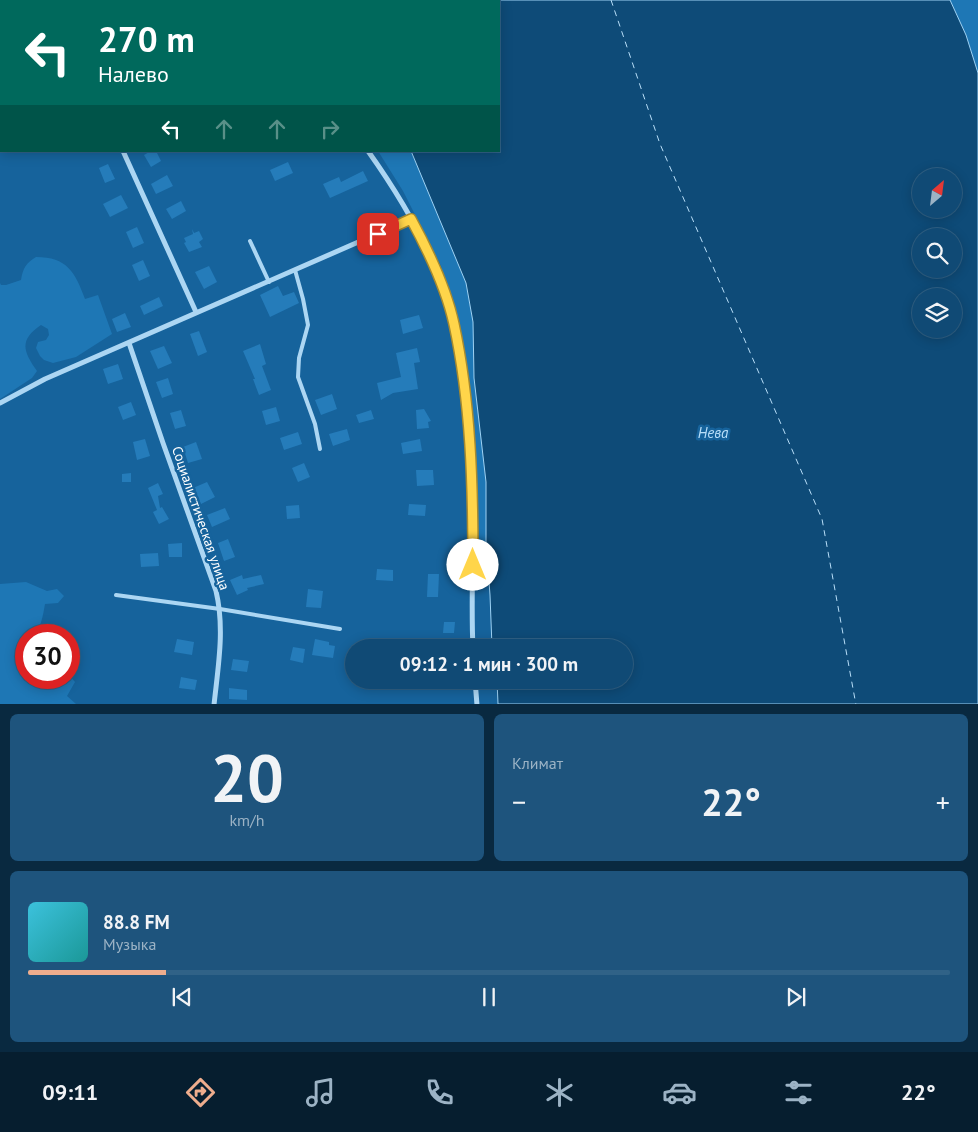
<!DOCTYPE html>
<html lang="ru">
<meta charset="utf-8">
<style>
:root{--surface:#104a75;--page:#1e547d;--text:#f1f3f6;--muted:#9cb3c5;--line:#306287;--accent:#eead8d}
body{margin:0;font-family:"PT Sans",sans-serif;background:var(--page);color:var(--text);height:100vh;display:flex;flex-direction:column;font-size:19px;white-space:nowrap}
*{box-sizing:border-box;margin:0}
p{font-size:16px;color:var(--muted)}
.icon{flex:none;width:28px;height:28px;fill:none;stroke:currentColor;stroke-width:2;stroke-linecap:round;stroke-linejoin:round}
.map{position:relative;height:704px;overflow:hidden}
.drawer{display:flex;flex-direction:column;gap:10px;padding:10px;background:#092940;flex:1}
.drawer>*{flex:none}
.banner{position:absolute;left:0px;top:0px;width:500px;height:152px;box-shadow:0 2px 12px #0003,0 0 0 1px var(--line);background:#00695c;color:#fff;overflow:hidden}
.needle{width:32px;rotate:28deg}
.buttons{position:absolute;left:912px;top:168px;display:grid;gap:10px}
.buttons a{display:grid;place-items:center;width:50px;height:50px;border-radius:50%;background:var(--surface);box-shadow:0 2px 12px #0003,0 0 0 1px var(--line);font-size:25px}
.speed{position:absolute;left:15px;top:624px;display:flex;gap:10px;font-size:25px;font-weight:700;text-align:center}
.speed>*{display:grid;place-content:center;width:65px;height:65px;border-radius:50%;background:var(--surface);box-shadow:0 2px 12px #0003,0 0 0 1px var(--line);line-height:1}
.speed .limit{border:8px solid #d22;background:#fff;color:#111}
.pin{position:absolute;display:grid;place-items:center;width:42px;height:42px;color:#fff;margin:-21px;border-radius:10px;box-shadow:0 2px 8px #0006}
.me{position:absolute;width:55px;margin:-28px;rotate:0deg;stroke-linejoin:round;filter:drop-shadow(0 0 4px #0008)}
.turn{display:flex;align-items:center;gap:18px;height:105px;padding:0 15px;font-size:22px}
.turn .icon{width:65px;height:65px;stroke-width:2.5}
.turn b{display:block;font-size:35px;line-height:42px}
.lanes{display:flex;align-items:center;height:48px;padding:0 15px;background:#0003;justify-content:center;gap:25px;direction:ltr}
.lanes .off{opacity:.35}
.big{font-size:38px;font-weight:800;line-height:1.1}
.drawer .tile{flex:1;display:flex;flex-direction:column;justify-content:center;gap:8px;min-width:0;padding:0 18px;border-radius:8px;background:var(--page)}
.drawer .dial{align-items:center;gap:0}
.dial b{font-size:65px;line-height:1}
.song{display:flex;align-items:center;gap:15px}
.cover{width:60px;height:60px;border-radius:8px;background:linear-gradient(135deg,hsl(190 70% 55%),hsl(180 70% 35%))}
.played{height:5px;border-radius:2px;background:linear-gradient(90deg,var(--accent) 15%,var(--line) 15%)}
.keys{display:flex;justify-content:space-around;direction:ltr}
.heat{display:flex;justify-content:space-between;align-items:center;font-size:28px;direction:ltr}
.drawer .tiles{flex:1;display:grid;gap:10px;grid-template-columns:1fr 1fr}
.tile:last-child{grid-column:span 2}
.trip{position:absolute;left:345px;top:639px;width:288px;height:50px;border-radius:25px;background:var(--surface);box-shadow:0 2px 12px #0003,0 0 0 1px var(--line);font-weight:800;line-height:50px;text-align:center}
.tabs{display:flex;height:80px;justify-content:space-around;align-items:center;background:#061e2f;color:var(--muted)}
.tabs .icon{width:35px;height:35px}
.tabs .selected{color:var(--accent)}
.tabs b{font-size:22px;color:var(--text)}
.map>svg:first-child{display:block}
</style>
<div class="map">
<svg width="978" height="705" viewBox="0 0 978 705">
<rect width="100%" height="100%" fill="#16639c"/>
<g fill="#1e77b5">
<polygon points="950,0 978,0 978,73 966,35"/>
<polygon points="378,151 411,151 466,283 473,322 474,378 486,482 486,542 487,568 484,571 478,572 474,546 468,381 458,338 457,327 441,266 403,191"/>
<path d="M36,257C67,257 75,272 85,299L98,295L112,334L76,357L53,363L44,360L40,356L36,348L38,342L46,340L49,335L48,329L41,325C19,340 23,351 37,371L32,378L0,399V283L1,285H6L21,280C23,268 26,263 36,257Z"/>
<path d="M26,582L47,591L57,589L64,596L58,603L45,604C43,616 41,625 36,635H26V678H69V675L75,682L67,696L76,704H0V584Z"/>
</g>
<path fill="#0e4b78" stroke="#9fd3f5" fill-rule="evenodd" d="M366,0H950L966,35L978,73V704H498L497,680H624V648L492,647L490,595L486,542V482L474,378L473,322L466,283L411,151H499V1ZM921,176H954V209H921ZM921,236H954V269H921ZM921,296H954V329H921Z"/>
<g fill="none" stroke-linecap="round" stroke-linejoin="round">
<polyline stroke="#b9dff9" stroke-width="1" stroke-dasharray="6 5" stroke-linecap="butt" points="611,0 660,144 822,519 856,705"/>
</g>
<g fill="#257cba">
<polygon points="151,151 156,151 161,161 151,167 144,155"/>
<polygon points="288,162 293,173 275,181 270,170"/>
<polygon points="108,164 115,179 105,183 99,168"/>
<polygon points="363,171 368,181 330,198 323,184 339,177 341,182"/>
<polygon points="167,175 173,186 156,194 151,184"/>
<polygon points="121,195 128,208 110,217 103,204"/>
<polygon points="181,201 186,211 172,219 166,209"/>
<polygon points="137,227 144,243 133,248 126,232"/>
<polygon points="192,229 194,233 199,231 203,239 199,242 202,247 189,252 184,243 186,242 184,238 193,234"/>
<polygon points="143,260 150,276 139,281 132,265"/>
<polygon points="209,266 217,282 204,289 195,272"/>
<polygon points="278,286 283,296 294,292 299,303 270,317 260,295"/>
<polygon points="159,297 163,306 144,315 140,306"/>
<polygon points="125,313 131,327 117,332 112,319"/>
<polygon points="419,315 423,328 403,334 400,320"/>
<polygon points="199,331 207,352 198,356 190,334"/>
<polygon points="260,344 266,364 262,366 271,390 259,395 253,379 255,379 243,351"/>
<polygon points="164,346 172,363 158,369 150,351"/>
<polygon points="417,348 420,362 414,363 418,389 393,393 381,400 377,383 401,377 396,353"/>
<polygon points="118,364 123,379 108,384 103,369"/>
<polygon points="168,378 173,394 162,398 156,382"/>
<polygon points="332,394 337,409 321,415 315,400"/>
<polygon points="131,402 136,415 123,420 118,407"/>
<polygon points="276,407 280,421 266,425 262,411"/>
<polygon points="424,409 431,421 428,422 429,428 417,429 416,410"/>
<polygon points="181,410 186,426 175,429 170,413"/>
<polygon points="371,410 374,419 359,423 356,415"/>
<polygon points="347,429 350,440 333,446 329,434"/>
<polygon points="298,432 302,444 284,450 280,438"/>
<polygon points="145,439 150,456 137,460 133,442"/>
<polygon points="420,439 422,451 403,454 401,443"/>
<polygon points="196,442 202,459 188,463 183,447"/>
<polygon points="304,463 310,477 298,482 292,468"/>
<polygon points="416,470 433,470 434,485 417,486"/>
<polygon points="131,473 131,482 122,482 122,474"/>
<polygon points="207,482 215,497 201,504 193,488"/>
<polygon points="158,483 163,494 158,496 160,508 162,507 169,519 159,524 153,512 157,510 148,488"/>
<polygon points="409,504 426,505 425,516 408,515"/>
<polygon points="299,505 300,518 287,519 286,506"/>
<polygon points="225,508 230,519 212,527 207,515"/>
<polygon points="228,539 235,557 224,561 218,543"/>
<polygon points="182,543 182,557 169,557 168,544"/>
<polygon points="158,553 159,566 141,567 140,554"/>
<polygon points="377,569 393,570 393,581 376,580"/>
<polygon points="428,574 439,574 438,597 427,597"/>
<polygon points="242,575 243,579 261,575 264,584 247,588 248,590 237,595 230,580"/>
<polygon points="308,589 323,591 321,608 306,607"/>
<polygon points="444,622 455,622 454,633 443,633"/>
<polygon points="177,639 194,642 192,655 174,652"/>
<polygon points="315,639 329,642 329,645 335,646 333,658 312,655"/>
<polygon points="293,647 305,649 303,663 290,660"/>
<polygon points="233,659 249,661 247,672 231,670"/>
<polygon points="181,677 197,680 195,690 179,688"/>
<polygon points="229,688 247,690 247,700 229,699"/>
</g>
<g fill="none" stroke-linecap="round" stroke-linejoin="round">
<g stroke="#acd6f3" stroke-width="4">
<polyline points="250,241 269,282"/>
<polyline points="295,270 303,299 308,325 299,358 298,377 315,424 320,449"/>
<polyline points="116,595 220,609 340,629"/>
</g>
<g stroke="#acd6f3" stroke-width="5">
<polyline points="55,0 56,1"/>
<polyline points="296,0 297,1"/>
<polyline points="123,151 196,312"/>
<path d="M368,151C405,203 439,261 454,323C459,344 461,366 463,387C469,434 473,482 473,530C473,569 471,608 473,648"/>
<path d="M129,343L163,443L216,591C225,629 218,667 214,705"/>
<polyline points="0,403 45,379 411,219"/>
<polyline points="475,680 477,705"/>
</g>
</g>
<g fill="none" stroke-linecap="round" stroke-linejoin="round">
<g stroke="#a68a30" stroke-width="12">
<path id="route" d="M378,234L411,219C429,252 446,287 454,324C471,403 473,485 473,565"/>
</g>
<use href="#route" stroke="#ffd54a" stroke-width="9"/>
</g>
<g text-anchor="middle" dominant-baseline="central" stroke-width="5" stroke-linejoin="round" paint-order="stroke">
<g font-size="14" fill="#fff" stroke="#16639c">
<text transform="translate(201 518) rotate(71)">Социалистическая улица</text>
</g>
<g font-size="15" font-style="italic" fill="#b9dff9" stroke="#16639c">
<text x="713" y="432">Нева</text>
</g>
</g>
</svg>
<div class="buttons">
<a><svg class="needle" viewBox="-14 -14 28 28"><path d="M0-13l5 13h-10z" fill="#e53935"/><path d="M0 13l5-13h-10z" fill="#9cb3c5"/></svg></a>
<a><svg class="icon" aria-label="search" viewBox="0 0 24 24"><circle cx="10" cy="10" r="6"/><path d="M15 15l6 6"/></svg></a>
<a><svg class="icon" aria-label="layers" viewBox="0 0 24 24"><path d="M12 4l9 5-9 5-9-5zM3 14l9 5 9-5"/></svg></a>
</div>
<div class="speed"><div class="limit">30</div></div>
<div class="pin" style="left:378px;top:234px;background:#d93025"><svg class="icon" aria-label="arrive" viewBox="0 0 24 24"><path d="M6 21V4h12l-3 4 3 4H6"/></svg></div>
<svg class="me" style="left:473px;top:565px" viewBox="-20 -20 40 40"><circle r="19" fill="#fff"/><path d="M0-13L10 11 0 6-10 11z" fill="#ffd54a"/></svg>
<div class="trip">09:12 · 1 мин · 300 m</div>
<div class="banner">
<div class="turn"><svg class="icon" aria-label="left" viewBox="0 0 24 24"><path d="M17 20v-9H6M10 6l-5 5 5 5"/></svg><div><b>270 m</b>Налево</div></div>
<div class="lanes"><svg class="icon" aria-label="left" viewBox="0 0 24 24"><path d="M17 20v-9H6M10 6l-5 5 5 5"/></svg><svg class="icon off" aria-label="ahead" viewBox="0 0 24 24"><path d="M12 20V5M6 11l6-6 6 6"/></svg><svg class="icon off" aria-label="ahead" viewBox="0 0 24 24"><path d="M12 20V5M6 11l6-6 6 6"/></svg><svg class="icon off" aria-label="right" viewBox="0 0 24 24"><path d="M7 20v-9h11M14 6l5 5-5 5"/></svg></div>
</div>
</div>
<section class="drawer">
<div class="tiles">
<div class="tile dial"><b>20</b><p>km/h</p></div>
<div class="tile"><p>Климат</p>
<div class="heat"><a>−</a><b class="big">22°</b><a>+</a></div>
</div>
<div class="tile">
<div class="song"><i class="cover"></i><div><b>88.8 FM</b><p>Музыка</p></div></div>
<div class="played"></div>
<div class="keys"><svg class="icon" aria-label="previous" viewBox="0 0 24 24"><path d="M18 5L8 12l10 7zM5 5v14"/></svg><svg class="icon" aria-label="pause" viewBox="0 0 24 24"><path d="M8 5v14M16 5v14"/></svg><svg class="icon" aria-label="next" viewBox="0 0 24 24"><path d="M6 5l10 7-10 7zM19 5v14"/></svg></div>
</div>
</div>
</section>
<nav class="tabs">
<b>09:11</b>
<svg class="icon selected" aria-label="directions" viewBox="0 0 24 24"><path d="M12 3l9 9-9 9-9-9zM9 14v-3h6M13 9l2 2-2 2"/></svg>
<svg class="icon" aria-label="music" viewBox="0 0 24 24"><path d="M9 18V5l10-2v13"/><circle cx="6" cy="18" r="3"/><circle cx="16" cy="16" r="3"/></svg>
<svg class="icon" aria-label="phone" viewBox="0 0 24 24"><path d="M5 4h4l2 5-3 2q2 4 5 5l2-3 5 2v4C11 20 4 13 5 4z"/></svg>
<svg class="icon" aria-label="climate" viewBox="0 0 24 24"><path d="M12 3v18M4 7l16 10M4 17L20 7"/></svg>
<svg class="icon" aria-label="car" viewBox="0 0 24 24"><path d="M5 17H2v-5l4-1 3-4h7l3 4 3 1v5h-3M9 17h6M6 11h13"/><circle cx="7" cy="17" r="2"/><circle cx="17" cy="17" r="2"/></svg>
<svg class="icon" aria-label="filters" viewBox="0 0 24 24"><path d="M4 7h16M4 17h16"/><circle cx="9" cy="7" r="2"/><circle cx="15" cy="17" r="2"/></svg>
<b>22°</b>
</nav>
